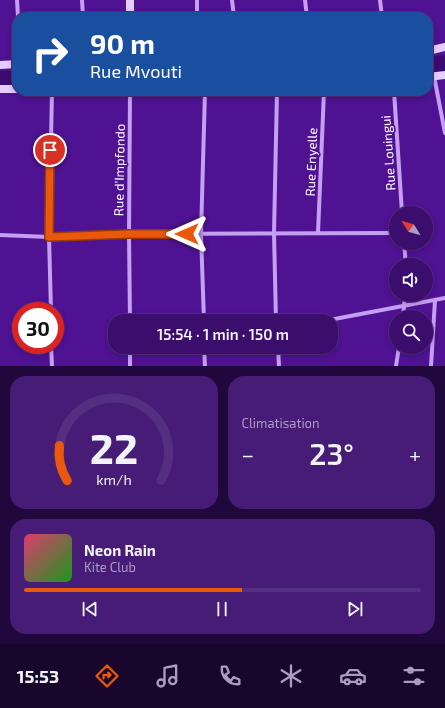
<!DOCTYPE html>
<html lang="fr">
<meta charset="utf-8">
<style>
:root{--surface:#3b0e6e;--page:#461c76;--text:#f1f3f6;--muted:#ac9cc2;--line:#542e81;--accent:#ea580c}
body{margin:0;font-family:"Exo 2",sans-serif;background:var(--page);color:var(--text);height:100vh;display:flex;flex-direction:column;font-size:15px;white-space:nowrap}
*{box-sizing:border-box;margin:0}
p{font-size:13px;color:var(--muted)}
.icon{flex:none;width:22px;height:22px;fill:none;stroke:currentColor;stroke-width:2;stroke-linecap:round;stroke-linejoin:round}
.map{position:relative;height:366px;overflow:hidden}
.details{display:flex;flex-direction:column;gap:10px;padding:10px;background:#20083c;flex:1}
.details>*{flex:none}
.hud{position:absolute;left:12px;top:12px;width:421px;height:84px;border-radius:16px;box-shadow:0 2px 6px #0003,0 0 0 1px var(--line);background:#1a4fa0;color:#fff;overflow:hidden}
.needle{width:26px;rotate:307deg}
.fabs{position:absolute;left:389px;top:206px;display:grid;gap:8px}
.fabs a{display:grid;place-items:center;width:44px;height:44px;border-radius:50%;background:var(--surface);box-shadow:0 2px 6px #0003,0 0 0 1px var(--line);font-size:20px}
.speed{position:absolute;left:12px;top:302px;display:flex;gap:8px;font-size:20px;font-weight:700;text-align:center}
.speed>*{display:grid;place-content:center;width:52px;height:52px;border-radius:50%;background:var(--surface);box-shadow:0 2px 6px #0003,0 0 0 1px var(--line);line-height:1}
.speed .limit{border:6px solid #d22;background:#fff;color:#111}
.pin{position:absolute;display:grid;place-items:center;width:34px;height:34px;color:#fff;margin:-17px;border:2px solid #fff;border-radius:50%;box-shadow:0 1px 4px #0007}
.me{position:absolute;width:44px;margin:-22px;rotate:270deg;stroke-linejoin:round;filter:drop-shadow(0 0 3px #0008)}
.turn{display:flex;align-items:center;gap:14px;height:84px;padding:0 12px;font-size:18px}
.turn .icon{width:52px;height:52px;stroke-width:2.5}
.turn b{display:block;font-size:28px;line-height:34px}
.big{font-size:30px;font-weight:600;line-height:1.1}
.details .card{flex:1;display:flex;flex-direction:column;justify-content:center;gap:6px;min-width:0;padding:0 14px;border-radius:16px;background:var(--page)}
.details .dial{align-items:center;gap:0}
.dial svg{height:104px;overflow:visible;fill:none;stroke:var(--line);stroke-width:7;stroke-linecap:round;text-anchor:middle}
.dial text{fill:var(--text);stroke:none}
.song{display:flex;align-items:center;gap:12px}
.cover{width:48px;height:48px;border-radius:6px;background:linear-gradient(135deg,hsl(340 70% 55%),hsl(120 70% 35%))}
.played{height:4px;border-radius:2px;background:linear-gradient(90deg,var(--accent) 55%,var(--line) 55%)}
.keys{display:flex;justify-content:space-around;direction:ltr}
.heat{display:flex;justify-content:space-between;align-items:center;font-size:22px;direction:ltr}
.details .tiles{flex:1;display:grid;gap:10px;grid-template-columns:1fr 1fr}
.card:last-child{grid-column:span 2}
.trip{position:absolute;left:108px;top:314px;width:230px;height:40px;border-radius:16px;background:var(--surface);box-shadow:0 2px 6px #0003,0 0 0 1px var(--line);font-weight:600;line-height:40px;text-align:center}
.menu{display:flex;height:64px;justify-content:space-around;align-items:center;background:#18062c;color:var(--muted)}
.menu .icon{width:28px;height:28px}
.menu .selected{color:var(--accent)}
.menu b{font-size:18px;color:var(--text)}
.map>svg:first-child{display:block}
</style>
<div class="map">
<svg width="445" height="366" viewBox="0 0 445 366">
<rect width="100%" height="100%" fill="#4f1293"/>
<g fill="none" stroke-linecap="round" stroke-linejoin="round">
<g stroke="#3c0b6f" stroke-width="18">
<polyline points="428,66 445,64"/>
<polyline points="0,80 17,80"/>
</g>
<g stroke="#c69ff3" stroke-width="4">
<polyline points="17,0 18,17"/>
<polyline points="82,0 83,17"/>
<polyline points="197,0 197,17"/>
<polyline points="232,0 234,17"/>
<polyline points="305,0 307,17"/>
<polyline points="380,0 382,17"/>
<polyline points="434,76 445,133"/>
<polyline points="394,91 402,213"/>
<polyline points="318,233 324,91"/>
<polyline points="0,235 49,237 129,234 396,233"/>
<polyline points="404,243 406,265"/>
<polyline points="51,311 49,237 52,91"/>
<polyline points="403,317 405,295"/>
<polyline points="130,321 129,234 130,91"/>
<polyline points="204,321 201,234 205,91"/>
<polyline points="276,321 274,233 277,91"/>
<polyline points="324,321 445,298"/>
<polyline points="51,345 52,366"/>
<polyline points="204,347 205,366"/>
<polyline points="278,347 279,366"/>
<polyline points="130,366 130,347"/>
<polyline points="396,366 399,347"/>
<polyline points="431,366 435,300"/>
</g>
<g stroke="#e5cefc" stroke-width="8">
<polyline points="130,0 130,17"/>
<polyline points="428,51 445,47"/>
<polyline points="0,65 17,64"/>
<polyline points="428,77 445,75"/>
<polyline points="0,89 17,89"/>
</g>
</g>
<g fill="none" stroke-linecap="round" stroke-linejoin="round">
<g stroke="#983908" stroke-width="10">
<polyline id="route" points="50,150 49,237 129,234 187,234"/>
</g>
<use href="#route" stroke="#ea580c" stroke-width="7"/>
</g>
<g text-anchor="middle" dominant-baseline="central" stroke-width="3.5" stroke-linejoin="round" paint-order="stroke">
<g font-size="13" fill="#fff" stroke="#4f1293">
<text transform="translate(388 153) rotate(-94)">Rue Louingui</text>
<text transform="translate(311 162) rotate(-88)">Rue Enyelle</text>
<text transform="translate(119 170) rotate(-89)">Rue d'Impfondo</text>
</g>
</g>
</svg>
<div class="fabs">
<a><svg class="needle" viewBox="-14 -14 28 28"><path d="M0-13l5 13h-10z" fill="#e53935"/><path d="M0 13l5-13h-10z" fill="#ac9cc2"/></svg></a>
<a><svg class="icon" aria-label="sound" viewBox="0 0 24 24"><path d="M4 9h4l5-4v14l-5-4H4zM17 9q2 3 0 6"/></svg></a>
<a><svg class="icon" aria-label="search" viewBox="0 0 24 24"><circle cx="10" cy="10" r="6"/><path d="M15 15l6 6"/></svg></a>
</div>
<div class="speed"><div class="limit">30</div></div>
<div class="pin" style="left:50px;top:150px;background:#d93025"><svg class="icon" aria-label="arrive" viewBox="0 0 24 24"><path d="M6 21V4h12l-3 4 3 4H6"/></svg></div>
<svg class="me" style="left:187px;top:234px" viewBox="-20 -20 40 40"><path d="M0-17L14 15 0 8-14 15z" fill="#ea580c" stroke="#fff" stroke-width="4"/></svg>
<div class="trip">15:54 · 1 min · 150 m</div>
<div class="hud">
<div class="turn"><svg class="icon" aria-label="right" viewBox="0 0 24 24"><path d="M7 20v-9h11M14 6l5 5-5 5"/></svg><div><b>90 m</b>Rue Mvouti</div></div>
</div>
</div>
<section class="details">
<div class="tiles">
<div class="card dial"><svg viewBox="0 0 100 80">
<path d="M14 69A42 42 0 1 1 86 69"/>
<path d="M14 69A42 42 0 0 1 8 42" stroke="#ea580c"/>
<text x="50" y="56" font-size="32" font-weight="700">22</text>
<text x="50" y="72" font-size="11">km/h</text>
</svg></div>
<div class="card"><p>Climatisation</p>
<div class="heat"><a>−</a><b class="big">23°</b><a>+</a></div>
</div>
<div class="card">
<div class="song"><i class="cover"></i><div><b>Neon Rain</b><p>Kite Club</p></div></div>
<div class="played"></div>
<div class="keys"><svg class="icon" aria-label="previous" viewBox="0 0 24 24"><path d="M18 5L8 12l10 7zM5 5v14"/></svg><svg class="icon" aria-label="pause" viewBox="0 0 24 24"><path d="M8 5v14M16 5v14"/></svg><svg class="icon" aria-label="next" viewBox="0 0 24 24"><path d="M6 5l10 7-10 7zM19 5v14"/></svg></div>
</div>
</div>
</section>
<nav class="menu">
<b>15:53</b>
<svg class="icon selected" aria-label="directions" viewBox="0 0 24 24"><path d="M12 3l9 9-9 9-9-9zM9 14v-3h6M13 9l2 2-2 2"/></svg>
<svg class="icon" aria-label="music" viewBox="0 0 24 24"><path d="M9 18V5l10-2v13"/><circle cx="6" cy="18" r="3"/><circle cx="16" cy="16" r="3"/></svg>
<svg class="icon" aria-label="phone" viewBox="0 0 24 24"><path d="M5 4h4l2 5-3 2q2 4 5 5l2-3 5 2v4C11 20 4 13 5 4z"/></svg>
<svg class="icon" aria-label="climate" viewBox="0 0 24 24"><path d="M12 3v18M4 7l16 10M4 17L20 7"/></svg>
<svg class="icon" aria-label="car" viewBox="0 0 24 24"><path d="M5 17H2v-5l4-1 3-4h7l3 4 3 1v5h-3M9 17h6M6 11h13"/><circle cx="7" cy="17" r="2"/><circle cx="17" cy="17" r="2"/></svg>
<svg class="icon" aria-label="filters" viewBox="0 0 24 24"><path d="M4 7h16M4 17h16"/><circle cx="9" cy="7" r="2"/><circle cx="15" cy="17" r="2"/></svg>
</nav>
